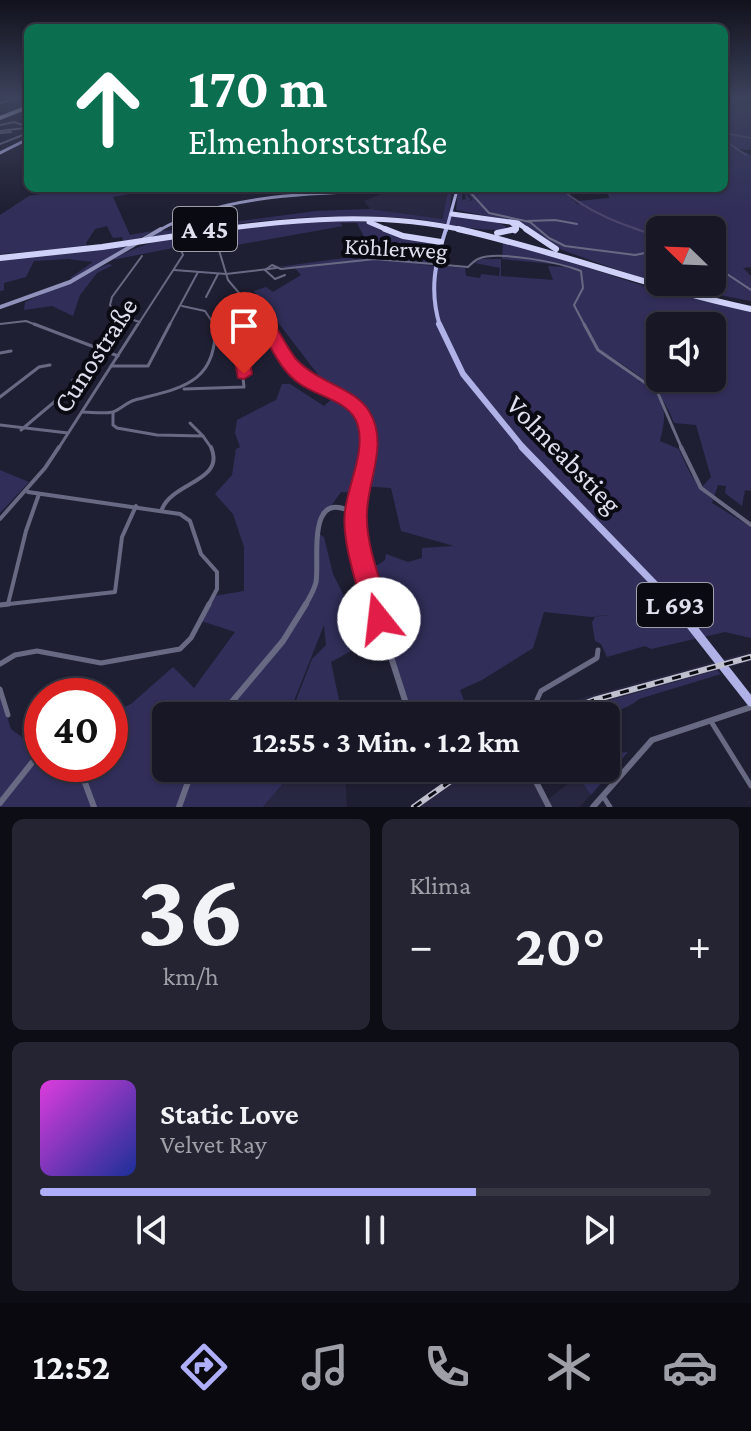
<!DOCTYPE html>
<html lang="de">
<meta charset="utf-8">
<style>
:root{--surface:#171726;--page:#242432;--text:#f1f3f6;--muted:#9e9fa7;--line:#363643;--accent:#aeaefa}
body{margin:0;font-family:"Crimson Pro",serif;background:var(--page);color:var(--text);height:100vh;display:flex;flex-direction:column;font-size:30px;white-space:nowrap}
*{box-sizing:border-box;margin:0}
p{font-size:26px;color:var(--muted)}
.icon{flex:none;width:44px;height:44px;fill:none;stroke:currentColor;stroke-width:2;stroke-linecap:round;stroke-linejoin:round}
.map{position:relative;height:807px;overflow:hidden}
.details{display:flex;flex-direction:column;gap:12px;padding:12px;background:#0d0d15;flex:1}
.details>*{flex:none}
.hud{position:absolute;left:24px;top:24px;width:704px;height:168px;border-radius:12px;box-shadow:0 2px 6px #0004,0 0 0 2px var(--line);background:#0b6e4f;color:#fff;overflow:hidden}
.needle{width:52px;rotate:293deg}
.tools{position:absolute;left:646px;top:216px;display:grid;gap:16px}
.tools a{display:grid;place-items:center;width:80px;height:80px;border-radius:12px;background:var(--surface);box-shadow:0 2px 6px #0004,0 0 0 2px var(--line);font-size:40px}
.speed{position:absolute;left:24px;top:678px;display:flex;gap:16px;font-size:40px;font-weight:700;text-align:center}
.speed>*{display:grid;place-content:center;width:104px;height:104px;border-radius:50%;background:var(--surface);box-shadow:0 2px 6px #0004,0 0 0 2px var(--line);line-height:1}
.speed .limit{border:12px solid #d22;background:#fff;color:#111}
.pin{position:absolute;display:grid;place-items:center;width:68px;height:68px;color:#fff;margin:-82px -34px;border-radius:50% 50% 50% 0;rotate:-45deg;box-shadow:0 0 8px #0007}
.pin .icon{rotate:45deg}
.me{position:absolute;width:88px;margin:-44px;rotate:344deg;stroke-linejoin:round;filter:drop-shadow(0 0 6px #0008)}
.turn{display:flex;align-items:center;gap:28px;height:168px;padding:0 32px;font-size:36px}
.turn .icon{width:104px;height:104px;stroke-width:2.5}
.turn b{display:block;font-size:56px;line-height:68px}
.big{font-size:60px;font-weight:700;line-height:1.1}
.details .card{flex:1;display:flex;flex-direction:column;justify-content:center;gap:12px;min-width:0;padding:0 28px;border-radius:12px;background:var(--page)}
.details .dial{align-items:center;gap:0}
.dial b{font-size:104px;line-height:1}
.song{display:flex;align-items:center;gap:24px}
.cover{width:96px;height:96px;border-radius:12px;background:linear-gradient(135deg,hsl(300 70% 55%),hsl(230 70% 35%))}
.played{height:8px;border-radius:4px;background:linear-gradient(90deg,var(--accent) 65%,var(--line) 65%)}
.keys{display:flex;justify-content:space-around;direction:ltr}
.heat{display:flex;justify-content:space-between;align-items:center;font-size:44px;direction:ltr}
.details .tiles{flex:1;display:grid;gap:12px;grid-template-columns:1fr 1fr}
.card:last-child{grid-column:span 2}
.trip{position:absolute;left:152px;top:702px;width:468px;height:80px;border-radius:12px;background:var(--surface);box-shadow:0 2px 6px #0004,0 0 0 2px var(--line);font-weight:700;line-height:80px;text-align:center}
.tabs{display:flex;height:128px;justify-content:space-around;align-items:center;background:#09090f;color:var(--muted)}
.tabs .icon{width:56px;height:56px}
.tabs .active{color:var(--accent)}
.tabs b{font-size:36px;color:var(--text)}
.map>svg:first-child{display:block}
</style>
<div class="map">
<svg width="751" height="807" viewBox="0 0 751 807">
<rect width="100%" height="100%" fill="#1f1f33"/>
<g fill="#282741">
<polygon points="444,192 448,193 448,198 441,219 368,212 370,209 364,201 381,194"/>
<polygon points="751,652 751,661 586,707 579,716 541,716 560,704"/>
<polygon points="628,752 580,807 409,807 462,768 523,768 546,801 588,768 606,768"/>
<polygon points="296,768 345,768 347,807 263,807"/>
</g>
<g fill="#312f5a" fill-rule="evenodd">
<path d="M724,98H751V150L737,149L751,155V267L743,268L751,276V301L671,286L629,274L562,250L518,222L456,210L458,190H463L462,200L466,199L464,191L471,200L466,202L473,200L463,188H559L579,205L578,201L609,198L606,188H724ZM660,230H712V282H660V247L651,242L660,243Z"/>
<polygon points="70,188 161,188 113,197 130,235 152,231 139,239 123,241 122,237 113,238 107,226 95,229 86,243 87,247 0,254 0,215 29,196"/>
<path d="M452,190L449,216L495,221L507,227C495,236 435,221 417,219C324,210 241,222 149,237L209,211L164,231L316,211L369,209L442,219L448,193Z"/>
<path d="M338,220L364,222L430,242L435,246L431,265L411,264L465,268L466,276L480,278L481,274L499,276L500,268L475,263L481,259H502L503,240L653,289L751,311V491L745,490L742,506L725,493L726,486L718,485L714,497L702,487L711,477L696,425L674,423C661,385 631,370 599,350L642,380L637,382L643,381C667,400 667,414 660,441L679,449C688,470 695,486 713,500L712,503L751,527V638L725,632L651,649L645,646L607,657L601,644L595,641L592,622L596,616L610,615L591,617L544,612L533,648L482,680L460,690L470,716H410L368,566L378,565L385,560L386,554L408,562L422,558V548L454,546L401,531L391,488L361,486L358,493L341,492L316,527V532L324,537L333,574L346,600L351,651L331,662L339,700L319,706L320,716H290L312,659L326,645L324,625L288,716H166V768H296L263,807H0V694L11,729L42,752V764H110V713L131,704L173,667L194,688L235,632L201,621L214,596L244,591V547L233,514L215,494L232,475L236,449L240,447L235,433L237,420L276,400L282,384H290L324,406L335,396H340L319,376L254,291L266,287L273,292L301,275L294,267H278L373,254L357,223H340L343,226L231,246L230,242L236,241L234,236L112,260C170,225 271,225 338,220ZM501,259L563,265L564,267L548,266L553,280L501,276ZM660,326H712V378H660Z"/>
<polygon points="128,246 73,279 70,278 93,262 68,259 34,261 26,277 4,283 4,290 0,291 0,260"/>
<polygon points="108,264 113,265 97,273 80,295 73,316 52,306 24,310 25,302"/>
<polygon points="0,470 29,482 0,513"/>
<path d="M717,670L721,674L639,699C624,712 599,717 581,715L586,707Z"/>
<polygon points="628,752 591,795 578,776 588,768 606,768 609,754"/>
</g>
<g fill="none" stroke-linecap="round" stroke-linejoin="round">
<g stroke="#4c456b" stroke-width="2">
<polyline points="724,133 751,138"/>
<polyline points="724,140 746,155"/>
<path d="M560,188C590,214 623,225 660,237"/>
</g>
<g stroke="#686983" stroke-width="2">
<polyline points="0,103 21,98"/>
<polyline points="0,125 14,122 28,127"/>
<polyline points="0,131 24,128"/>
<polyline points="0,133 11,132"/>
<polyline points="0,144 28,133"/>
<polyline points="461,188 469,191 489,213 530,222 549,238 565,246 635,255 660,250"/>
<polyline points="272,189 282,188"/>
<polyline points="255,193 270,188"/>
<polyline points="528,221 555,220 577,224"/>
<polyline points="219,250 228,280 267,326"/>
<polyline points="712,264 751,290"/>
<path d="M468,267C471,264 474,261 478,259C498,250 561,263 581,271L583,288L574,305L585,326"/>
<polyline points="174,270 226,274 276,268"/>
<polyline points="265,270 272,265 281,269 375,259 468,267"/>
<polyline points="265,270 275,279 285,275"/>
<polyline points="206,297 218,274"/>
<polyline points="182,306 205,311 215,326"/>
<polyline points="140,322 117,315 110,305 112,297 142,256"/>
<polyline points="0,324 26,321 39,326"/>
<polyline points="137,326 183,255 181,250 189,245 232,238"/>
<polyline points="169,326 198,272"/>
<polyline points="240,326 247,304"/>
</g>
<g stroke="#686983" stroke-width="3">
<polyline points="34,324 118,356"/>
<path d="M266,324C278,342 286,360 302,376C333,406 368,391 368,449"/>
<polyline points="584,324 598,350 657,391 682,449"/>
<polyline points="0,353 11,351"/>
<polyline points="111,366 148,366 170,324"/>
<polyline points="184,389 244,387 239,340 244,333 239,324"/>
<polyline points="0,397 39,367 50,365"/>
<path d="M82,412C91,412 105,414 113,412C121,409 127,402 135,400C180,388 218,384 215,324"/>
<polyline points="113,412 113,425 117,428 157,435 203,436 190,423"/>
<polyline points="0,425 68,433"/>
<polyline points="21,430 72,387 73,380"/>
<polyline points="203,436 212,449"/>
<polyline points="58,449 138,324"/>
</g>
<g stroke="#686983" stroke-width="4">
<polyline points="681,447 701,488 751,525"/>
<polyline points="28,492 180,514 190,521 201,554 217,572 217,589 208,606"/>
<path d="M162,509C173,482 226,481 211,447"/>
<polyline points="355,514 368,447"/>
<polyline points="0,519 45,468 59,447"/>
<polyline points="8,604 26,531 39,494"/>
<polyline points="0,605 115,592 122,537 136,506"/>
</g>
<g stroke="#686983" stroke-width="5">
<polyline points="0,605 9,604"/>
<polyline points="0,664 15,655 37,651 101,663 180,649 191,638 209,604"/>
<polyline points="0,689 8,715"/>
<polyline points="513,716 536,702 541,691 597,658 598,650"/>
<polyline points="712,723 751,786"/>
<polyline points="603,796 610,807"/>
</g>
<path stroke="#686983" stroke-width="5" d="M305,606C309,598 314,591 316,582C320,561 305,484 355,514L375,606"/>
<g stroke="#686983" stroke-width="6">
<polyline points="374,604 410,716"/>
<polyline points="220,716 283,641 306,604"/>
<polyline points="78,764 94,807"/>
<polyline points="529,768 549,807"/>
<polyline points="0,803 42,750"/>
<polyline points="179,807 193,768"/>
<polyline points="593,807 652,740 751,707"/>
</g>
<path stroke="#9192bb" stroke-width="3" d="M158,231C234,186 364,193 451,189"/>
<polyline stroke="#9192bb" stroke-width="4" points="0,307 70,282 161,229"/>
<g stroke="#b0b1e7" stroke-width="3">
<polyline points="0,153 28,139"/>
<polyline points="446,231 457,190"/>
</g>
<path stroke="#b0b1e7" stroke-width="4" d="M440,326C429,291 435,263 446,229"/>
<polyline stroke="#b0b1e7" stroke-width="6" points="439,324 463,374 524,449"/>
<polyline stroke="#b0b1e7" stroke-width="7" points="522,447 676,606"/>
<polyline stroke="#b0b1e7" stroke-width="9" points="674,604 751,702"/>
<polyline stroke="#cfd1f8" stroke-width="4" points="0,118 28,107"/>
<g stroke="#cfd1f8" stroke-width="5">
<polyline points="452,214 518,223 529,231"/>
<polyline points="369,222 390,231"/>
<polyline points="512,223 517,227 515,231"/>
<path d="M208,231C295,219 381,211 467,231"/>
</g>
<g stroke="#cfd1f8" stroke-width="6">
<polyline points="385,229 403,236 441,242"/>
<path d="M458,229C557,251 652,288 751,309"/>
<polyline points="526,229 556,249"/>
<polyline points="497,233 516,229"/>
<polyline points="0,258 102,247 223,229"/>
</g>
<g stroke="#c0c1cf" stroke-width="6">
<g id="rail">
<polyline points="552,716 594,700 751,657"/>
<polyline points="414,807 469,768"/>
</g>
</g>
<use href="#rail" stroke="#0a0a13" stroke-width="3" stroke-dasharray="9" stroke-linecap="butt"/>
</g>
<linearGradient id="sky" x2="0" y2="1"><stop stop-color="#11111c"/><stop offset="0.46" stop-color="#3c425b"/><stop offset="1" stop-color="#3c425b" stop-opacity="0"/></linearGradient>
<rect width="751" height="211" fill="url(#sky)"/>
<path fill="#e11d48" stroke="#92132f" stroke-width="2" d="M247,300C271,307 281,341 296,359C319,384 354,387 369,411C389,443 368,479 367,512C365,546 383,586 392,619L388,628L379,632L370,628L366,619C358,588 341,541 345,511C348,484 365,453 358,426C352,401 318,397 300,384C276,368 268,336 250,316L246,324L252,334L247,341L252,374L244,379L238,378L231,340L236,334L231,324L240,304Z"/>
<g text-anchor="middle" dominant-baseline="central" stroke-width="8" stroke-linejoin="round" paint-order="stroke">
<g font-size="24" fill="#dfe0ed" stroke="#0a0a13">
<text transform="translate(396 248) rotate(3)">Köhlerweg</text>
</g>
<g fill="#0a0a13" stroke="#9fa0ac" stroke-width="2">
<rect x="173" y="207" width="64" height="44" rx="6"/>
<rect x="637" y="583" width="76" height="44" rx="6"/>
</g>
<g font-size="26" font-weight="bold" fill="#dfe0ed">
<text x="205" y="229">A 45</text>
<text x="675" y="605">L 693</text>
</g>
<g font-size="28" fill="#dfe0ed" stroke="#0a0a13">
<text transform="translate(95 355) rotate(-57)">Cunostraße</text>
<text transform="translate(564 454) rotate(46)">Volmeabstieg</text>
</g>
</g>
</svg>
<div class="tools">
<a><svg class="needle" viewBox="-14 -14 28 28"><path d="M0-13l5 13h-10z" fill="#e53935"/><path d="M0 13l5-13h-10z" fill="#9e9fa7"/></svg></a>
<a><svg class="icon" aria-label="sound" viewBox="0 0 24 24"><path d="M4 9h4l5-4v14l-5-4H4zM17 9q2 3 0 6"/></svg></a>
</div>
<div class="speed"><div class="limit">40</div></div>
<div class="pin" style="left:244px;top:374px;background:#d93025"><svg class="icon" aria-label="arrive" viewBox="0 0 24 24"><path d="M6 21V4h12l-3 4 3 4H6"/></svg></div>
<svg class="me" style="left:379px;top:619px" viewBox="-20 -20 40 40"><circle r="19" fill="#fff"/><path d="M0-13L10 11 0 6-10 11z" fill="#e11d48"/></svg>
<div class="trip">12:55 · 3 Min. · 1.2 km</div>
<div class="hud">
<div class="turn"><svg class="icon" aria-label="ahead" viewBox="0 0 24 24"><path d="M12 20V5M6 11l6-6 6 6"/></svg><div><b>170 m</b>Elmenhorststraße</div></div>
</div>
</div>
<section class="details">
<div class="tiles">
<div class="card dial"><b>36</b><p>km/h</p></div>
<div class="card"><p>Klima</p>
<div class="heat"><a>−</a><b class="big">20°</b><a>+</a></div>
</div>
<div class="card">
<div class="song"><i class="cover"></i><div><b>Static Love</b><p>Velvet Ray</p></div></div>
<div class="played"></div>
<div class="keys"><svg class="icon" aria-label="previous" viewBox="0 0 24 24"><path d="M18 5L8 12l10 7zM5 5v14"/></svg><svg class="icon" aria-label="pause" viewBox="0 0 24 24"><path d="M8 5v14M16 5v14"/></svg><svg class="icon" aria-label="next" viewBox="0 0 24 24"><path d="M6 5l10 7-10 7zM19 5v14"/></svg></div>
</div>
</div>
</section>
<nav class="tabs">
<b>12:52</b>
<svg class="icon active" aria-label="directions" viewBox="0 0 24 24"><path d="M12 3l9 9-9 9-9-9zM9 14v-3h6M13 9l2 2-2 2"/></svg>
<svg class="icon" aria-label="music" viewBox="0 0 24 24"><path d="M9 18V5l10-2v13"/><circle cx="6" cy="18" r="3"/><circle cx="16" cy="16" r="3"/></svg>
<svg class="icon" aria-label="phone" viewBox="0 0 24 24"><path d="M5 4h4l2 5-3 2q2 4 5 5l2-3 5 2v4C11 20 4 13 5 4z"/></svg>
<svg class="icon" aria-label="climate" viewBox="0 0 24 24"><path d="M12 3v18M4 7l16 10M4 17L20 7"/></svg>
<svg class="icon" aria-label="car" viewBox="0 0 24 24"><path d="M5 17H2v-5l4-1 3-4h7l3 4 3 1v5h-3M9 17h6M6 11h13"/><circle cx="7" cy="17" r="2"/><circle cx="17" cy="17" r="2"/></svg>
</nav>
